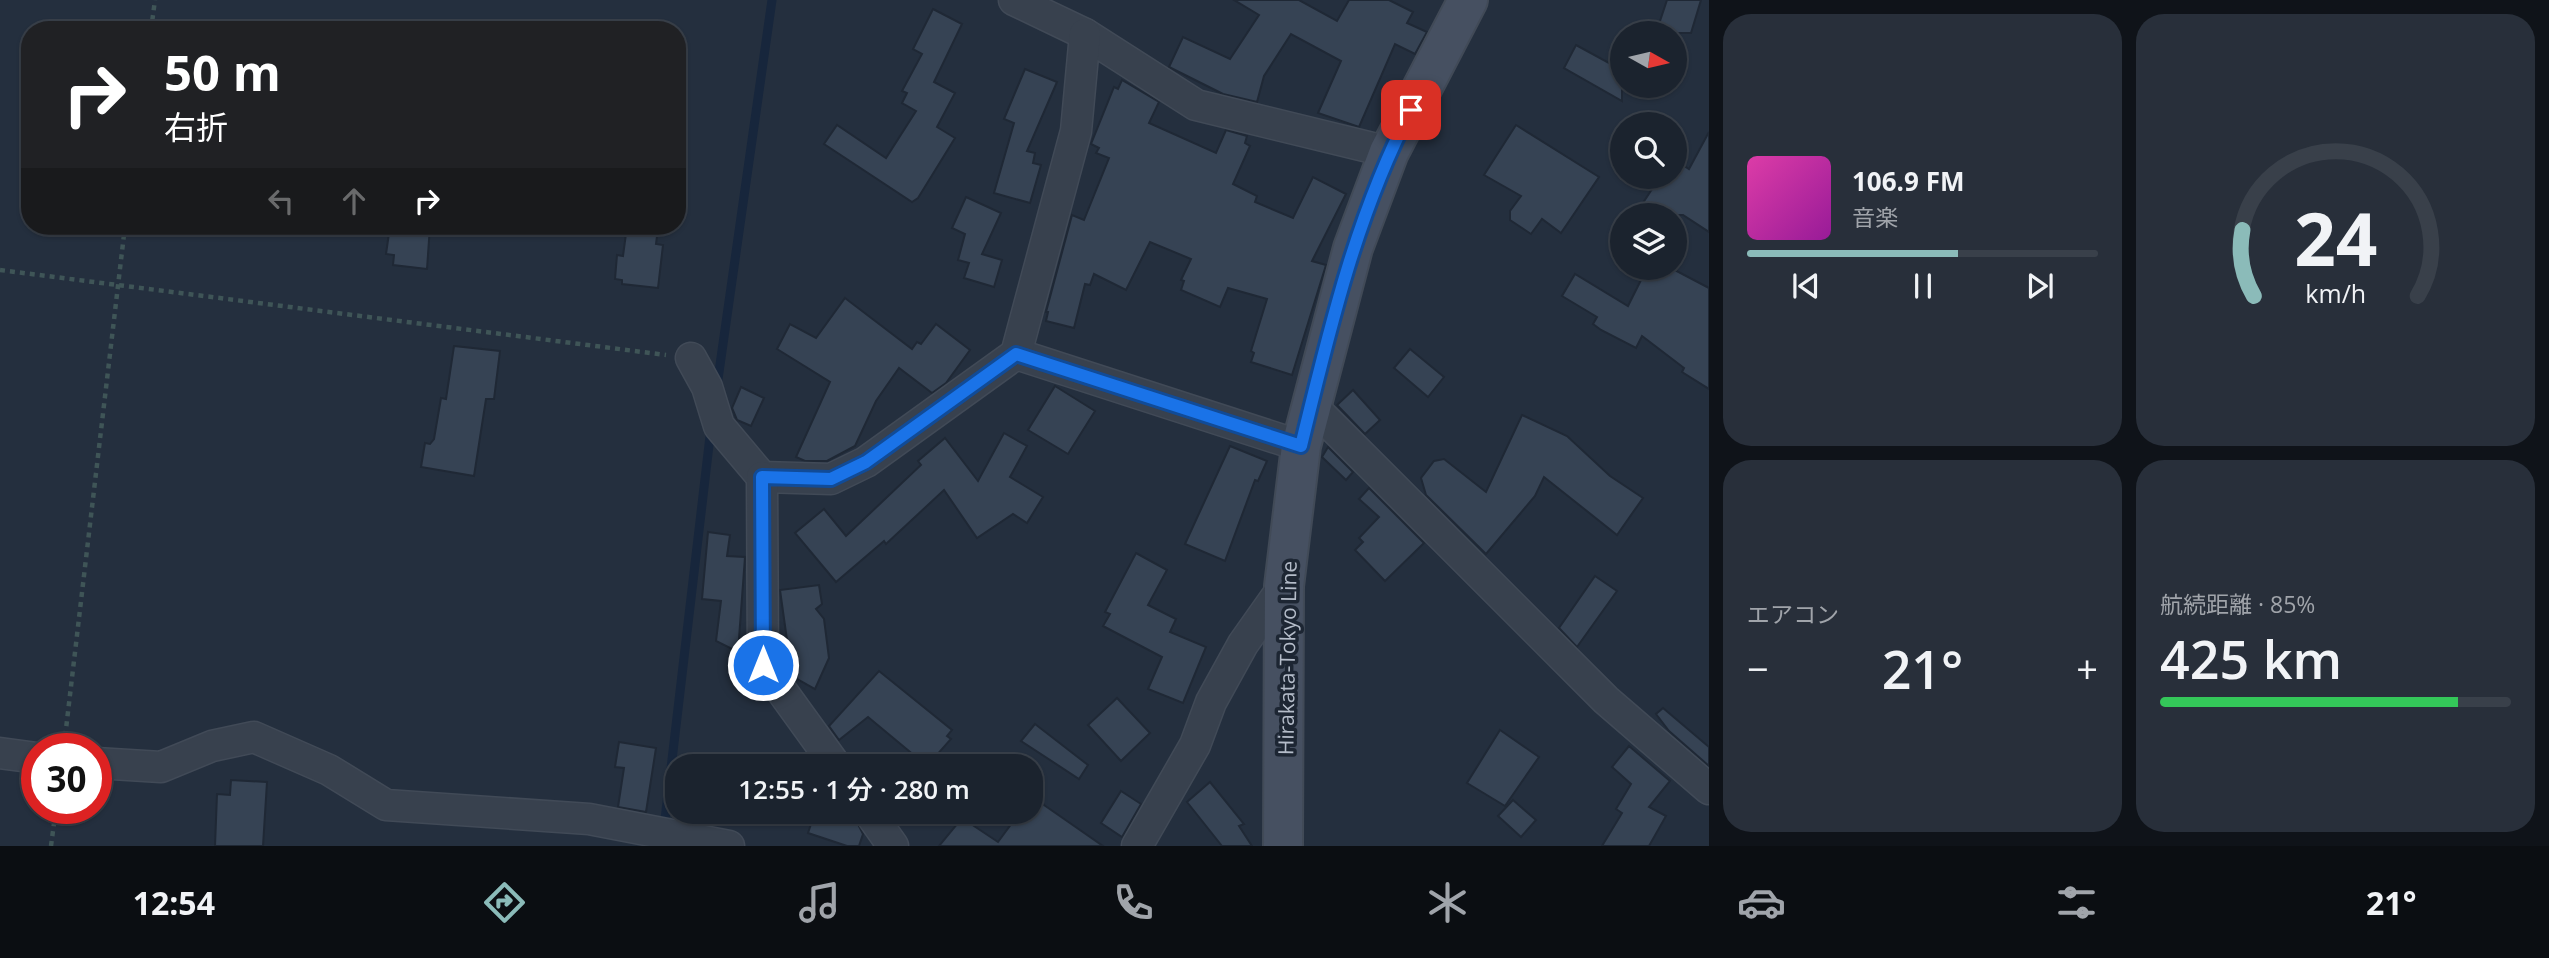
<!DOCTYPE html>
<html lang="ja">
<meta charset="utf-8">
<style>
:root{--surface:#1b232e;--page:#282f3a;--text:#f1f3f6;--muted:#a0a4aa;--line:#39404a;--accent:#8bbbb9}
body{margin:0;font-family:"Open Sans","Noto Sans JP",sans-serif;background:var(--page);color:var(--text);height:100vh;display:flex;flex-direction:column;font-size:26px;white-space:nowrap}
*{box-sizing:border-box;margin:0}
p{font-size:23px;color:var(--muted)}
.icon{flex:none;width:38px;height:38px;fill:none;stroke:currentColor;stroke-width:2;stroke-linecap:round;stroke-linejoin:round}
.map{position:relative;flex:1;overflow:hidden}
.side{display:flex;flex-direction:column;gap:14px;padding:14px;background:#0f1319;width:840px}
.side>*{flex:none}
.banner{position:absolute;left:21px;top:21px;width:665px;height:214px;border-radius:28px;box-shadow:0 2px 5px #0004,0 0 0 2px var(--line);background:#202124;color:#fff;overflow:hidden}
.needle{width:46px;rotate:98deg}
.tools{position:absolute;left:1610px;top:21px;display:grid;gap:14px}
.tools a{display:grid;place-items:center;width:77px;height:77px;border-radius:50%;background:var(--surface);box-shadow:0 2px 5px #0004,0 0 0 2px var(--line);font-size:35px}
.speed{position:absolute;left:21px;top:733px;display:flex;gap:14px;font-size:35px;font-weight:700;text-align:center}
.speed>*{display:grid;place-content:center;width:91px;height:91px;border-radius:50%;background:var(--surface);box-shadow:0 2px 5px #0004,0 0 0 2px var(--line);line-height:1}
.speed .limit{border:10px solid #d22;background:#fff;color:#111}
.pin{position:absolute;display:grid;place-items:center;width:60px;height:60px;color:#fff;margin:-30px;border-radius:14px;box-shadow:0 4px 10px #0006}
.me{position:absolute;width:77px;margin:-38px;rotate:0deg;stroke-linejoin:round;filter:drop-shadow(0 0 5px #0008)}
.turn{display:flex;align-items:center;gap:24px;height:147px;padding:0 28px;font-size:32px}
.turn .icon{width:91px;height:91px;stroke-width:2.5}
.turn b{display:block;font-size:49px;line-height:60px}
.lanes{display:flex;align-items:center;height:66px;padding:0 28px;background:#0003;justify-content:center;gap:35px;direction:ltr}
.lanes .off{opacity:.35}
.big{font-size:52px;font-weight:600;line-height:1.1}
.side .card{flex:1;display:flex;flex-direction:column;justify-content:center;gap:10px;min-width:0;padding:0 24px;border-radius:28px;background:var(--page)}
.side .dial{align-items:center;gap:0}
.dial svg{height:182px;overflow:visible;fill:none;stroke:var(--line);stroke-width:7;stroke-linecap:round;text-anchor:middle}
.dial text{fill:var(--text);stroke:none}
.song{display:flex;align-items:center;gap:21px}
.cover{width:84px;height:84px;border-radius:10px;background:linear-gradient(135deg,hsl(320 70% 55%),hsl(300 70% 35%))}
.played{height:7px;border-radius:4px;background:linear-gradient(90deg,var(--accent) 60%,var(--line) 60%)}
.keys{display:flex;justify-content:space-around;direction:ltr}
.heat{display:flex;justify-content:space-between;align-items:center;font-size:38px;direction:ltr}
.charge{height:10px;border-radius:5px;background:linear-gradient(90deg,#34c759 85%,var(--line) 0)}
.side .tiles{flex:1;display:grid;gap:14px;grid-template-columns:repeat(2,1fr)}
.trip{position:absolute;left:665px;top:754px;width:378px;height:70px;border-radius:28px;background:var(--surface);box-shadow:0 2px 5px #0004,0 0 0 2px var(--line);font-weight:600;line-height:70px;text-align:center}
.tabs{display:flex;height:112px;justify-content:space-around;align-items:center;background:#0b0e12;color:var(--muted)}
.tabs .icon{width:49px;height:49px}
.tabs .current{color:var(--accent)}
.tabs b{font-size:32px;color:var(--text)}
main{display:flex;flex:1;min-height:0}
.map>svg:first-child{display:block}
</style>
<main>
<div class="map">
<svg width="1709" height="846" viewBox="0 0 1709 846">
<rect width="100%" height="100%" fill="#242f3e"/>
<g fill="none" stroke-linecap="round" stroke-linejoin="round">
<g stroke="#17263c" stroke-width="9">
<polyline points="717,386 772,0"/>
<polyline points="664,828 711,428"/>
</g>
</g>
<g fill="#364354" stroke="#1f2835" stroke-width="2">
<polygon points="1234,0 1299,0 1337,21 1349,0 1389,0 1413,12 1407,23 1427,32 1415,54 1395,44 1359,127 1318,113 1341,61 1291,34 1264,76 1257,102 1223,94 1169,67 1183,37 1230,59 1259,15"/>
<polygon points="1667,0 1701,0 1691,33 1656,33"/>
<polygon points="933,9 962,24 934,82 955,93 937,127 955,138 918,198 912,202 824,144 837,125 886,158 916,111 902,103 907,93 902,91 922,54 913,49"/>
<polygon points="1576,45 1622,70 1622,101 1564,68"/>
<polygon points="1025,69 1057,82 1027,151 1035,153 1033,163 1041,165 1030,203 994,193 1014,123 1004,119"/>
<polygon points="1122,80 1159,102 1149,123 1216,153 1226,130 1247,136 1245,143 1250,146 1233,184 1257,196 1255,202 1293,218 1313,177 1346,194 1312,261 1326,265 1292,375 1251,362 1254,353 1251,351 1267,299 1228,288 1220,307 1181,290 1184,281 1181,280 1191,259 1150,242 1126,290 1094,274 1090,285 1085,284 1074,328 1046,321 1048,312 1046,312 1072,215 1084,220 1109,158 1096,153 1099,148 1091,144 1114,87 1118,89"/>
<polygon points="1516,125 1599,177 1561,233 1542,219 1531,234 1510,220 1510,211 1521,196 1484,175"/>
<polygon points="1709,132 1709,232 1683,215 1635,215 1660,177 1675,177 1675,160 1689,169"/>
<polygon points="966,197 1001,213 982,254 1002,260 994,287 964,278 969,263 958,260 965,234 952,228"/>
<polygon points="390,226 430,226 427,269 393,265 394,255 386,254"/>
<polygon points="627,226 658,229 656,244 663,245 658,288 622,284 622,280 615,279 617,255 623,256"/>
<polygon points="1647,268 1671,268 1709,288 1709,389 1682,372 1684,368 1642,336 1636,348 1601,330 1593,324 1597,317 1562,296 1575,274 1628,306"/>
<polygon points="845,298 912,349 917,342 921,344 936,324 970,350 946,383 932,393 899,368 876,401 855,446 827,461 805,461 796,457 830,382 777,349 790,324 816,338"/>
<polygon points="454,346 500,351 494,399 486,399 474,476 421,467 425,443 430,444 434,439 441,398 446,399"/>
<polygon points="1410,349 1444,377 1428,397 1394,368"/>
<polygon points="1055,386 1095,411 1068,454 1028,430"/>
<polygon points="741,387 764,398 751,426 737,420 732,408"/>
<polygon points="1353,390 1380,420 1365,434 1337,405"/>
<polygon points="1522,415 1567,436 1610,476 1643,498 1617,535 1544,477 1535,496 1486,554 1426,495 1421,478 1434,461 1444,459 1486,492"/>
<polygon points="1004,433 1027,446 1010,477 1043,497 1027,523 1013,514 977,538 944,490 886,544 884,541 836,582 795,533 824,509 846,536 921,465 918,461 945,438 978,481"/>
<polygon points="1230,446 1267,461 1258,481 1255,480 1225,561 1185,544"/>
<polygon points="1328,447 1353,472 1346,480 1322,457"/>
<polygon points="1369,488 1424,543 1385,581 1355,550 1363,542 1359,538 1379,517 1359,499"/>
<polygon points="708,532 730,535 727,556 745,557 738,652 716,641 721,601 702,599"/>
<polygon points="1136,553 1167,570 1148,605 1176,619 1170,632 1206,647 1183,703 1148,689 1162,657 1103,626 1110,614 1105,612"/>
<polygon points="1595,576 1617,591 1577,647 1559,628"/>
<polygon points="819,585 822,604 816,609 824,619 829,658 815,689 792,676 780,590"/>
<polygon points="879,671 952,730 947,736 951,739 927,766 868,717 839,740 829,726"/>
<polygon points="1117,698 1150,733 1121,761 1088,725"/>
<polygon points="1663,708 1709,747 1709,766 1669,731 1656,714"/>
<polygon points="1035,724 1088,765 1079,779 1021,741"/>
<polygon points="1500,730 1539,757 1505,806 1467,783"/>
<polygon points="619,742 656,748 646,812 618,807 624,768 615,767"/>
<polygon points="1629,746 1670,781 1649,807 1666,816 1649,846 1602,846 1622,813 1616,809 1631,784 1612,767"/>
<polygon points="231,780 267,782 263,846 215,846 217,794 230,795"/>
<polygon points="1210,782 1244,824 1239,826 1252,846 1222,846 1187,802"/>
<polygon points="1121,791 1141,804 1122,837 1101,823"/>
<polygon points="1031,796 1103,846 939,846 962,818 998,842 1020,812 1031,812"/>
<polygon points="1513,800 1536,820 1521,837 1498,816"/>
<polygon points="815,812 852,812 863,834 859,846 847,846 808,833"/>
</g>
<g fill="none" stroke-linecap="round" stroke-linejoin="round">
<g stroke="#414a57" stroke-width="33">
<g id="minor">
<polyline points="1014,0 1085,34 1196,105 1389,152"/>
<polyline points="1016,354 1301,446"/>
<polyline points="691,358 707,387 719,426 762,477 831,479 866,462 1016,354 1076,131 1085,34"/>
<polyline points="1311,405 1606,700 1709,789"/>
<polyline points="762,477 763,665 836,766"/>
<polyline points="0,753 37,758"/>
<polyline points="96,763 161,767 212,746 254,737 329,770 386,805 589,819 729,846"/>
<polyline points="869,812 893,846"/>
<polyline points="1137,846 1195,745 1211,702 1243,644 1284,586"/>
</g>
</g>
<g stroke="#414a57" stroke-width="42">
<polyline id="secondary" points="1283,846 1284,586 1301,446 1353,248 1389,152 1468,0"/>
</g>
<g stroke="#3f5557" stroke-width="4.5" stroke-dasharray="5 5" stroke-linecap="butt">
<polyline points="151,30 155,0"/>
<polyline points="0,270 666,355"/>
<polyline points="64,746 125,226"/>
<polyline points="51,846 56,808"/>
</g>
<use href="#minor" stroke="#38414e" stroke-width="30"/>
<use href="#secondary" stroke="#465061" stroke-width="38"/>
</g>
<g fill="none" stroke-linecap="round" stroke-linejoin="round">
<g stroke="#114b97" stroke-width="18">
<path id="route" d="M763,665L762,477L831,479L866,462L1016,354L1301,446C1329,331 1356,215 1411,110"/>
</g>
<use href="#route" stroke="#1a73e8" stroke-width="12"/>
</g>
<g text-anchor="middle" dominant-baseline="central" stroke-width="7" stroke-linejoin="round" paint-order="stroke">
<g font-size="21" fill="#b4bcc9" stroke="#1d2633">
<text transform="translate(1287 658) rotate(-89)">Hirakata-Tokyo Line</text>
</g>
</g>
</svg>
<div class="tools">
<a><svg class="needle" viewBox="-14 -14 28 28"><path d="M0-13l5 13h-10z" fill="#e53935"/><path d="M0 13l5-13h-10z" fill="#a0a4aa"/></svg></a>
<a><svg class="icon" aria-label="search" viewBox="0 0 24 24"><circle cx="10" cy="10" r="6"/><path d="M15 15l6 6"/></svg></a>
<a><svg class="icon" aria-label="layers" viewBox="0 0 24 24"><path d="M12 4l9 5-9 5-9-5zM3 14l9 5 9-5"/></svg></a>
</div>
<div class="speed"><div class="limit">30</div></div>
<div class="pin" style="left:1411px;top:110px;background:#d93025"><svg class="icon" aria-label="arrive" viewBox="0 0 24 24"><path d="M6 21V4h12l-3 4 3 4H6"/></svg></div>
<svg class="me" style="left:763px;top:665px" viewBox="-20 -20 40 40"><circle r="17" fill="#1a73e8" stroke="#fff" stroke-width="3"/><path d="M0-11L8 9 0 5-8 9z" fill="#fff"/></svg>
<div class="trip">12:55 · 1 分 · 280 m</div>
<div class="banner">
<div class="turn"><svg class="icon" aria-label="right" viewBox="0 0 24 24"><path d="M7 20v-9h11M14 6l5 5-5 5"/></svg><div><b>50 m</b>右折</div></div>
<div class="lanes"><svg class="icon off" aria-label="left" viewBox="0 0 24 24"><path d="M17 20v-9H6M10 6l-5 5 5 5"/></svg><svg class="icon off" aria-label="ahead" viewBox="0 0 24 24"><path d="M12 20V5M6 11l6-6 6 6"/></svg><svg class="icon" aria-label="right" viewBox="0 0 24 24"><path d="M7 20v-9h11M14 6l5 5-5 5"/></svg></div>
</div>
</div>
<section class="side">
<div class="tiles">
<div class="card">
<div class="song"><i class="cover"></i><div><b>106.9 FM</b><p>音楽</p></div></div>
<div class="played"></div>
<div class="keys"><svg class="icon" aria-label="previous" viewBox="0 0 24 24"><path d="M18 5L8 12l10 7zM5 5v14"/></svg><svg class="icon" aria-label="pause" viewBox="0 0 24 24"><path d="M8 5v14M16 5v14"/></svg><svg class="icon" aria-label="next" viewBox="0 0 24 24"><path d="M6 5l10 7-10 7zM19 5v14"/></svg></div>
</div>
<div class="card dial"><svg viewBox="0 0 100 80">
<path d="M14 69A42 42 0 1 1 86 69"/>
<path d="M14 69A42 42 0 0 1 9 40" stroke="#8bbbb9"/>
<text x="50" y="56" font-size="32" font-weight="700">24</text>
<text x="50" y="72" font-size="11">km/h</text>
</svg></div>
<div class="card"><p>エアコン</p>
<div class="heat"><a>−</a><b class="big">21°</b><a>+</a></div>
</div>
<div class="card"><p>航続距離 · 85%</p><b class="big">425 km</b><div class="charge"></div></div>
</div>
</section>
</main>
<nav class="tabs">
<b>12:54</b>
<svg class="icon current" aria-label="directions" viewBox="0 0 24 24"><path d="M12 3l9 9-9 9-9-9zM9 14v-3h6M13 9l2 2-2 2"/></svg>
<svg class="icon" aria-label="music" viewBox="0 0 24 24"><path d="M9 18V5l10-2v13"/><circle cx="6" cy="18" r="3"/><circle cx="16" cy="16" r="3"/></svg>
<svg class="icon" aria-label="phone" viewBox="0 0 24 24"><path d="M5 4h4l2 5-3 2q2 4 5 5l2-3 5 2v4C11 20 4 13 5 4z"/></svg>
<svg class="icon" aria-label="climate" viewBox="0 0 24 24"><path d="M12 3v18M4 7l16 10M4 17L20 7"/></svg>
<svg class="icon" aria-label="car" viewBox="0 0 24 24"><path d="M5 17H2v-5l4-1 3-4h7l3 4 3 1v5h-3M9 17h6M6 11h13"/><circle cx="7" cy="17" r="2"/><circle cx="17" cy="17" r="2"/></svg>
<svg class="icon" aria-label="filters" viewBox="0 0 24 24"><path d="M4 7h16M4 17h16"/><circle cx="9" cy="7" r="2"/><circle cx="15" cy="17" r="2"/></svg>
<b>21°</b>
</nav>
